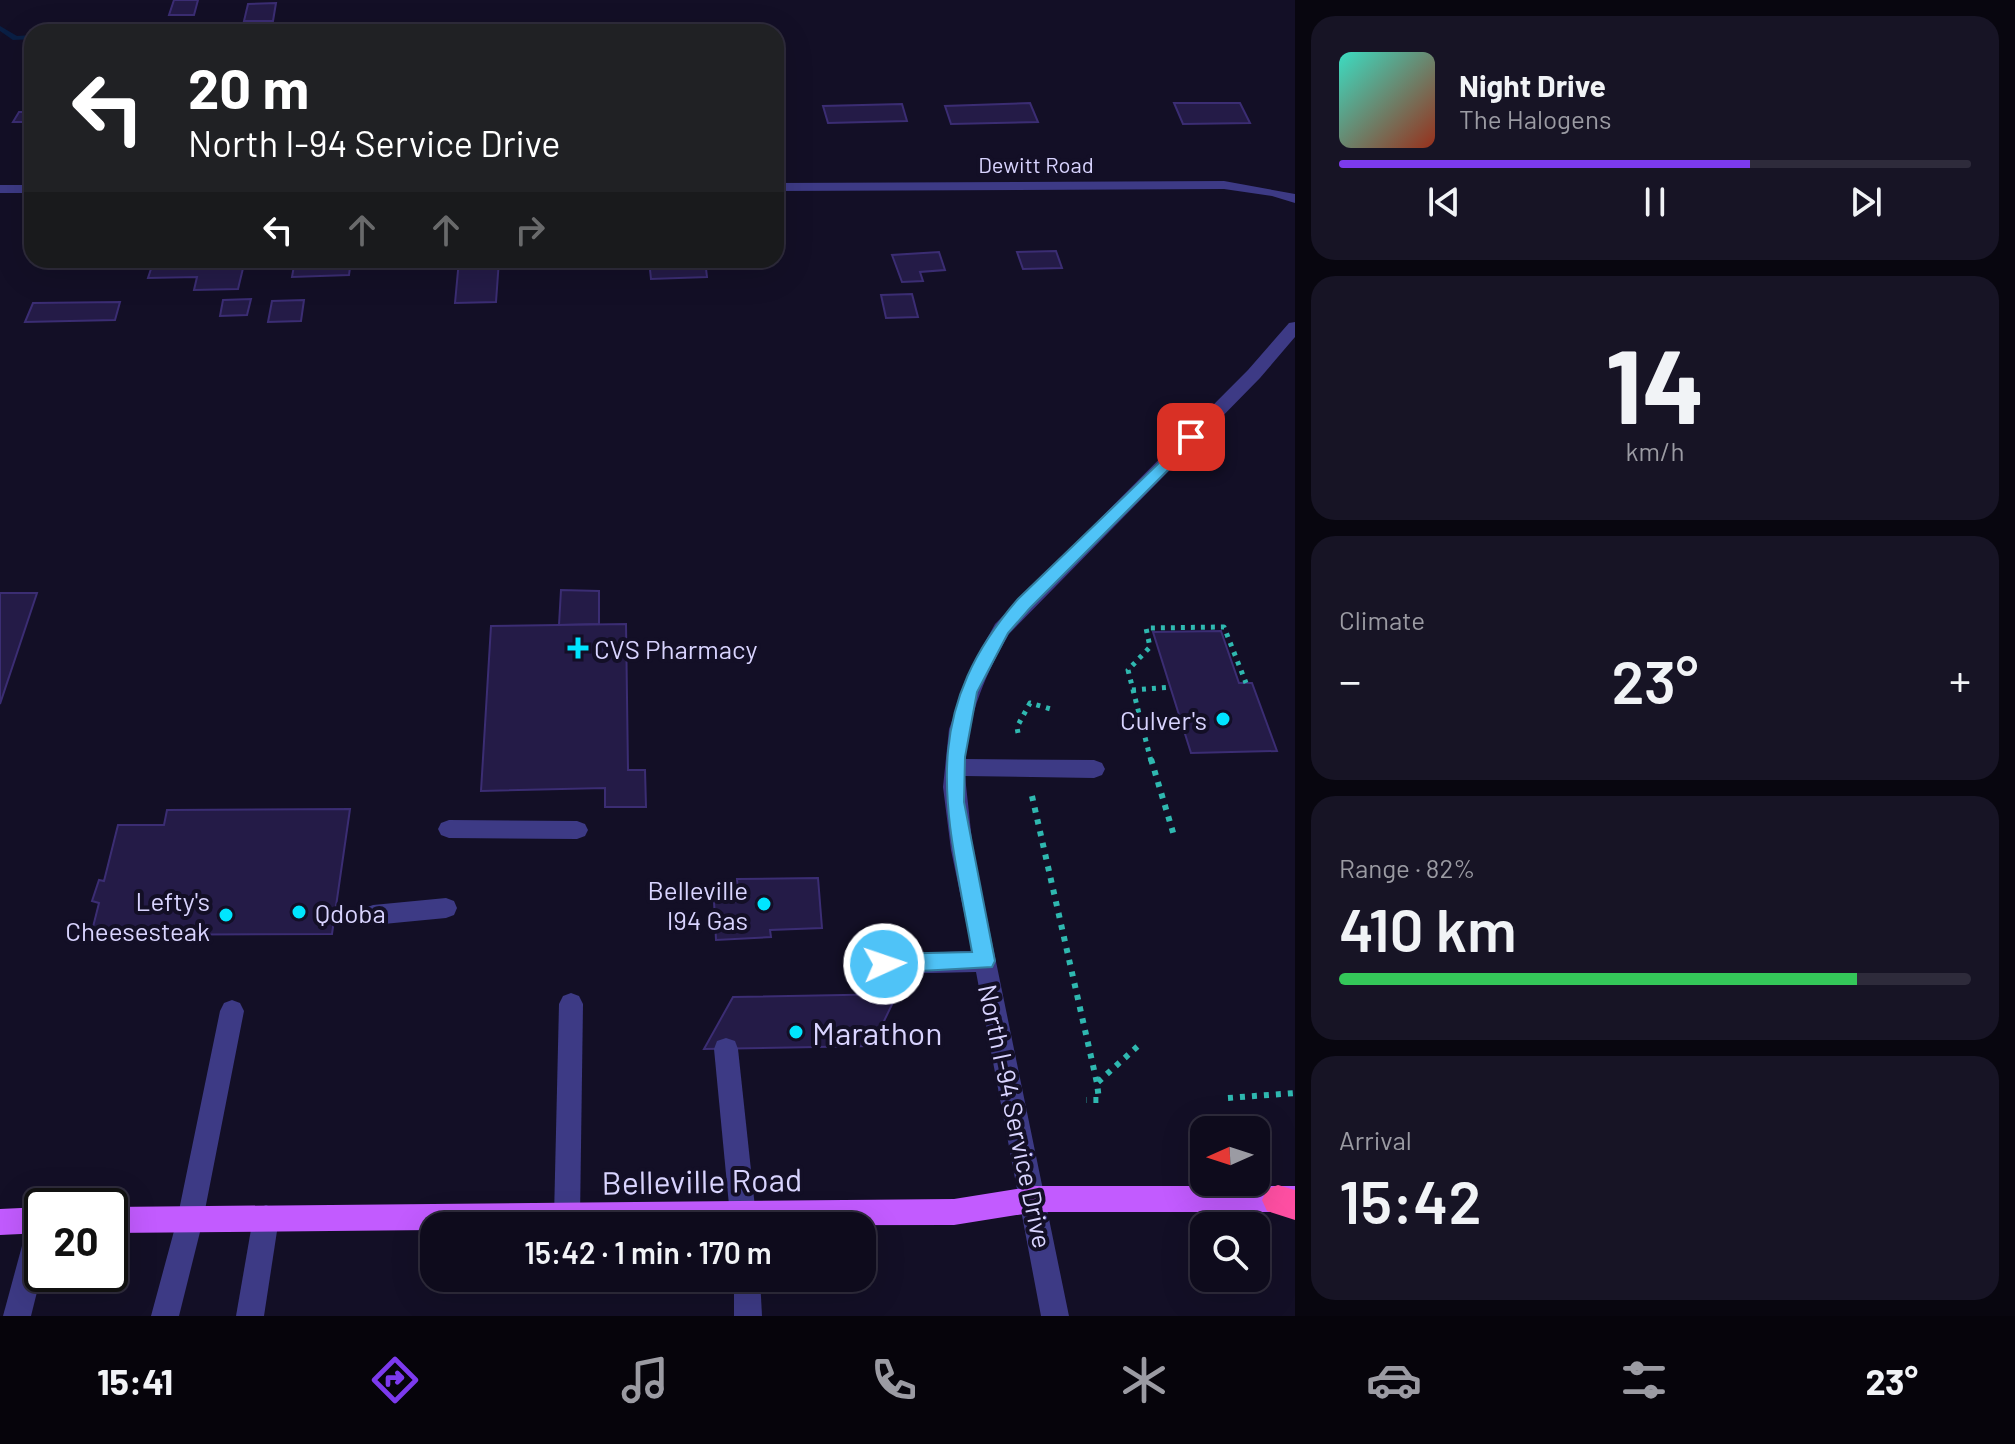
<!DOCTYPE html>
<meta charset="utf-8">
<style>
:root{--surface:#0e0b1c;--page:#171425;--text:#f1f3f6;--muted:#9b9ba3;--line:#2e2b3b;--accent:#7c3aed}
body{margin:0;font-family:Barlow,sans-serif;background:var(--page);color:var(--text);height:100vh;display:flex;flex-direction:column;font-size:30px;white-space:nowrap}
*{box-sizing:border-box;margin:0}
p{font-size:26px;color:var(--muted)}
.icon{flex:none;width:44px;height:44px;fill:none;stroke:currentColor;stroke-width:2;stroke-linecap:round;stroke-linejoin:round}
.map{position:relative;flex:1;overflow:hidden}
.side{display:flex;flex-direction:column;gap:16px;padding:16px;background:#08060f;width:720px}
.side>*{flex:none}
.banner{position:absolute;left:24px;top:24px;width:760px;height:244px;border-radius:24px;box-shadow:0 8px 32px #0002,0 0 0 2px var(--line);background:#202124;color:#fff;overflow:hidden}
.needle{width:52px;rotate:267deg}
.fabs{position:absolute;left:1190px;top:1116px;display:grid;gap:16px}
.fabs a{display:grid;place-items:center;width:80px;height:80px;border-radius:16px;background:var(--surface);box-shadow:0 8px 32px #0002,0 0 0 2px var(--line);font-size:40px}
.speed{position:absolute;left:24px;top:1188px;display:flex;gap:16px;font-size:40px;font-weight:700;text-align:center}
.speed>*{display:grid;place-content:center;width:104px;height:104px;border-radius:50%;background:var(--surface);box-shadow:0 8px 32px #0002,0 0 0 2px var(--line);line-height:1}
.speed .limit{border:4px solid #111;border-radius:12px;background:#fff;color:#111}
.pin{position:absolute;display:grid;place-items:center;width:68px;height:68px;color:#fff;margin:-34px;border-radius:16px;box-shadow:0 4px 12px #0006}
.me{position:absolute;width:88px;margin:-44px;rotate:87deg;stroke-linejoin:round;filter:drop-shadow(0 0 6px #0008)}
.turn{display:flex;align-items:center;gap:28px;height:168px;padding:0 32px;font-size:36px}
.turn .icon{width:104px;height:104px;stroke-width:2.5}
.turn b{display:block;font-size:56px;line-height:68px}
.lanes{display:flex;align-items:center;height:76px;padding:0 32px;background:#0003;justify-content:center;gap:40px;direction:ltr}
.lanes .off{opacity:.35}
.big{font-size:60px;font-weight:600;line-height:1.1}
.side .widget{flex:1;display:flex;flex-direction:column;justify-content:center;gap:12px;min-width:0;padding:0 28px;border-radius:24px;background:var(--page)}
.side .dial{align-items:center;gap:0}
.dial b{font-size:104px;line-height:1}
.song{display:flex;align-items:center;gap:24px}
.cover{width:96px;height:96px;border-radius:12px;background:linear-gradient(135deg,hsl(170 70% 55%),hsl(10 70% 35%))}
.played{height:8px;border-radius:4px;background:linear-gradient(90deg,var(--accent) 65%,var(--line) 65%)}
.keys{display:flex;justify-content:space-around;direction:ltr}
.heat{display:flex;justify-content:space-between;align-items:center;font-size:44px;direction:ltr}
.charge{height:12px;border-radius:6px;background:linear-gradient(90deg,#34c759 82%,var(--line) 0)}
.trip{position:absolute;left:420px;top:1212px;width:456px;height:80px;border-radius:24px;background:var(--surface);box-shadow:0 8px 32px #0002,0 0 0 2px var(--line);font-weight:600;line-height:80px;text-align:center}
.dock{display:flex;height:128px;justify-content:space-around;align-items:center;background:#06040b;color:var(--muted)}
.dock .icon{width:56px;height:56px}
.dock .on{color:var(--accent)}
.dock b{font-size:36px;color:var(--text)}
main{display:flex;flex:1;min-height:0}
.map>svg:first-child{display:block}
</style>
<main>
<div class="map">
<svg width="1295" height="1316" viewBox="0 0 1295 1316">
<rect width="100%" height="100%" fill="#130f26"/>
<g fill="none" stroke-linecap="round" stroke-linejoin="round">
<g fill="#0a1f44" fill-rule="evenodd">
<polygon points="283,24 287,26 286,28 193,32 139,32 143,30"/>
<polygon points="0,26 17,36 32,35 32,39 13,40 0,31"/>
</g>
</g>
<g fill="#241b47" stroke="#3b2d73" stroke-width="2">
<polygon points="174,0 198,0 194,15 169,15"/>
<polygon points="276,3 273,21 244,21 248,4"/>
<polygon points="1030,103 1038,122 951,124 945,106"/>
<polygon points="1174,103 1240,103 1250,123 1183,124"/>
<polygon points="902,104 907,121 828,123 823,106"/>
<polygon points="19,112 32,112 32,122 13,122"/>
<polygon points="1056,251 1062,268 1023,269 1017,252"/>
<polygon points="939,252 945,270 920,272 923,281 902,282 892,255"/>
<polygon points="154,260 245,260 238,289 194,290 197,277 148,278"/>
<polygon points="295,260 351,260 349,275 292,277"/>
<polygon points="459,260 499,260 496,302 455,303"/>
<polygon points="649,260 705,260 707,277 651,279"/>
<polygon points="912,294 918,317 886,318 881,295"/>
<polygon points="251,299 247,315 220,316 223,300"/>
<polygon points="304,300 301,321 268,322 272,301"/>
<polygon points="120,302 115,320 25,322 33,303"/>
<polygon points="561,590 599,591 599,624 559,625"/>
<polygon points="0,593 37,593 0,704"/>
<polygon points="626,624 628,770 645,770 646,807 605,807 605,788 481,791 491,626"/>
<polygon points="1221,631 1239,683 1252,683 1277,751 1191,753 1153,632"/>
<polygon points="350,809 332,934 91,935 99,903 92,901 99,880 104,881 118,825 164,825 167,810"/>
<polygon points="818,878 822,928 770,930 771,937 716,940 714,901 739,902 737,879"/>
<polygon points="897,994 872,1046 704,1049 733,997"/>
</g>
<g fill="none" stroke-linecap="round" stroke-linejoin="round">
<g stroke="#2fb8b0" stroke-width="5" stroke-dasharray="4 6" stroke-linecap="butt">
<polyline points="1132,690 1171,687"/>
<polyline points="1018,733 1017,727 1030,703 1054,710"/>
<polyline points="1151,761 1128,670 1150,647 1146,628 1224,627 1246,683"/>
</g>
<g stroke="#2fb8b0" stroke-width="6" stroke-dasharray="5 7" stroke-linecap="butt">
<polyline points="1151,759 1175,839"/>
<polyline points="1032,796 1097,1083 1099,1100 1086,1100"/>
<polyline points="1098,1082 1138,1046"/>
<polyline points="1228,1098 1295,1093"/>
</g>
<g fill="#3d3a85" fill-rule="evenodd">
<polygon points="1224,181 1295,194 1295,203 1272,196 1224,189 776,191 776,183"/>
<rect x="0" y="185" width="32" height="8"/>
<path d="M1295,322V337L1260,378L1009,634C986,673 969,713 965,759L1094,760L1102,763L1105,769L1102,775L1094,778L965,776L973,850L1069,1316H1041L976,972L884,974L876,971L872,964L876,957L884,954L972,951L951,850L943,787L949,729L974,662L995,624L1248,370L1289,323Z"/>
<polygon points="449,820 577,821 585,824 588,830 585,836 577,839 449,838 441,835 438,829 441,823"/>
<polygon points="446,898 454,901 457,908 454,915 446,918 373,925 365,922 362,915 365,908 373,905"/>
<polygon points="571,993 579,996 583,1004 580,1217 576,1226 558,1226 554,1217 559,1004 563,996"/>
<polygon points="232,1000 240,1003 244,1011 203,1220 179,1316 151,1316 177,1220 220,1011 224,1003"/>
<polygon points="726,1038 735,1041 738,1049 757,1226 731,1226 714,1049 717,1041"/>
<polygon points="266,1205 275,1209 279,1218 264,1316 236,1316 253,1218 257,1209"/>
<polygon points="42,1207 42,1272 31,1316 3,1316 29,1220 33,1211"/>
<polygon points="734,1278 760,1278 762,1316 734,1316"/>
</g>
<g fill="#c25bff" fill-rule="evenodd">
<polygon points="1036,1186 1295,1186 1295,1212 1036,1212 954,1225 434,1226 434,1230 110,1233 110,1207 954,1199"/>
<polygon points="42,1207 42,1233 0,1235 0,1209"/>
</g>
<polygon fill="#ff4fa3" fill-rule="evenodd" points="1278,1185 1295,1190 1295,1220 1267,1211 1262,1200 1267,1189"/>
</g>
<path fill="#4fc3f7" stroke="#337fa1" stroke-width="2" d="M1191,432L1197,433V441L1030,608L1008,633L977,692L965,757L964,802L995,961L992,967L884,973L876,970L873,964L876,957L884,954L972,952C947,812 915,718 1018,599Z"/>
<g fill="#00e5ff" stroke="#130f26" stroke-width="3">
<path d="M574 636h8v8h8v8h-8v8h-8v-8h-8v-8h8z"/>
<circle cx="1223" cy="719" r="8"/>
<circle cx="764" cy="904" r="8"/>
<circle cx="299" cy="912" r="8"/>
<circle cx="226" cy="915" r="8"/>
<circle cx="796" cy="1032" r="8"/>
</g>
<g text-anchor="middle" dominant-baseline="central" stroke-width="8" stroke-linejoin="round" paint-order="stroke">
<g font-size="22" fill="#d9d4ff" stroke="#130f26">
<text x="1036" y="164">Dewitt Road</text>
</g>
<g font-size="26" fill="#d9d4ff" stroke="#130f26" text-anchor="end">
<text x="594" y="648" text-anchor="start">CVS Pharmacy</text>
<text x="1207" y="719">Culver's</text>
<text x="748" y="889">Belleville<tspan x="748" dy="30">I94 Gas</tspan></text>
<text x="210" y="900">Lefty's<tspan x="210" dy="30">Cheesesteak</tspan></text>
<text x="315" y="912" text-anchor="start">Qdoba</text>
</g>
<g font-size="26" fill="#d9d4ff" stroke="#130f26">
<text transform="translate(1016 1116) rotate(78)">North I-94 Service Drive</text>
</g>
<g font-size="32" fill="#d9d4ff" stroke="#130f26" text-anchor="start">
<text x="812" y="1032">Marathon</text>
</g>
<g font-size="32" fill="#d9d4ff" stroke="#130f26">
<text transform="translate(702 1180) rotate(-1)">Belleville Road</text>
</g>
</g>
</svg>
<div class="fabs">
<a><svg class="needle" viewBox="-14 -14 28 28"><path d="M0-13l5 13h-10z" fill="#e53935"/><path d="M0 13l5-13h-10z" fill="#9b9ba3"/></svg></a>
<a><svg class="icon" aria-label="search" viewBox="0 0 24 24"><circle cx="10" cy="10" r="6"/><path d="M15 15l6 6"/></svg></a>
</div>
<div class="speed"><div class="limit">20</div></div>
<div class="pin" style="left:1191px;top:437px;background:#d93025"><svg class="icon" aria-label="arrive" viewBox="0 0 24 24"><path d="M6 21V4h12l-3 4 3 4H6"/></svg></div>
<svg class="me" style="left:884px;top:964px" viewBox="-20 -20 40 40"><circle r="17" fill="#4fc3f7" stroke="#fff" stroke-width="3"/><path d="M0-11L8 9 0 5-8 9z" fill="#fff"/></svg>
<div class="trip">15:42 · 1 min · 170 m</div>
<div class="banner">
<div class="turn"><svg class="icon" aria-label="left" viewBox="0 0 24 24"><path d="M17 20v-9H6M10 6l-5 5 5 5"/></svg><div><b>20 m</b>North I-94 Service Drive</div></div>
<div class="lanes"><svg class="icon" aria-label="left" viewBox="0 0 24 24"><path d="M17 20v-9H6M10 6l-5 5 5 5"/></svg><svg class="icon off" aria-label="ahead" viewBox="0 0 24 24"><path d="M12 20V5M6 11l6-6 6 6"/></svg><svg class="icon off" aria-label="ahead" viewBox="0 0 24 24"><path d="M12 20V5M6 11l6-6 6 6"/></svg><svg class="icon off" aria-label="right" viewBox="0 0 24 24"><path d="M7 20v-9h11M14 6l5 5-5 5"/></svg></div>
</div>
</div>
<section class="side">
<div class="widget">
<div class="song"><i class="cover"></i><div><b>Night Drive</b><p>The Halogens</p></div></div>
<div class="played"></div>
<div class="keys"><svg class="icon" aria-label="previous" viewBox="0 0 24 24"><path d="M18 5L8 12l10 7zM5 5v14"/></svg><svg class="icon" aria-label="pause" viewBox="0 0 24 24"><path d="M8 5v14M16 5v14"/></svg><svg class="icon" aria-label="next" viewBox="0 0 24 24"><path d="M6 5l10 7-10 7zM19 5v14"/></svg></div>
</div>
<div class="widget dial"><b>14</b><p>km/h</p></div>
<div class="widget"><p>Climate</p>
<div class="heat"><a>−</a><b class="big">23°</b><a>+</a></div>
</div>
<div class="widget"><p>Range · 82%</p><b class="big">410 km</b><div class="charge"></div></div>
<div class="widget"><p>Arrival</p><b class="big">15:42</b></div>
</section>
</main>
<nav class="dock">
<b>15:41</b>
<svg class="icon on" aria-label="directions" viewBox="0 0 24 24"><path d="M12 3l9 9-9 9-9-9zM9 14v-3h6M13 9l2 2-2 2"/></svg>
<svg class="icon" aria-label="music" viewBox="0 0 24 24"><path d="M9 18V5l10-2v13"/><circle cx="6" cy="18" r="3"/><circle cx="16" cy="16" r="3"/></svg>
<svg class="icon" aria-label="phone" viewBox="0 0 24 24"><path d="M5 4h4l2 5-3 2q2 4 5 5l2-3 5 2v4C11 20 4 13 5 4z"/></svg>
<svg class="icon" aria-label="climate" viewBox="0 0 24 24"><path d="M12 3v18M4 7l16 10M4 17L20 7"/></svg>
<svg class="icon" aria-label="car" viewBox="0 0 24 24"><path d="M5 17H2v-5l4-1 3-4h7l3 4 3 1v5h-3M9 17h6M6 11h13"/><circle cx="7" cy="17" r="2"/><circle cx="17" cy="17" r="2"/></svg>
<svg class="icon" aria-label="filters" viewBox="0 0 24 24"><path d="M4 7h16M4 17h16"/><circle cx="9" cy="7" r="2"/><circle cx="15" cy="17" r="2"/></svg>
<b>23°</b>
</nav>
